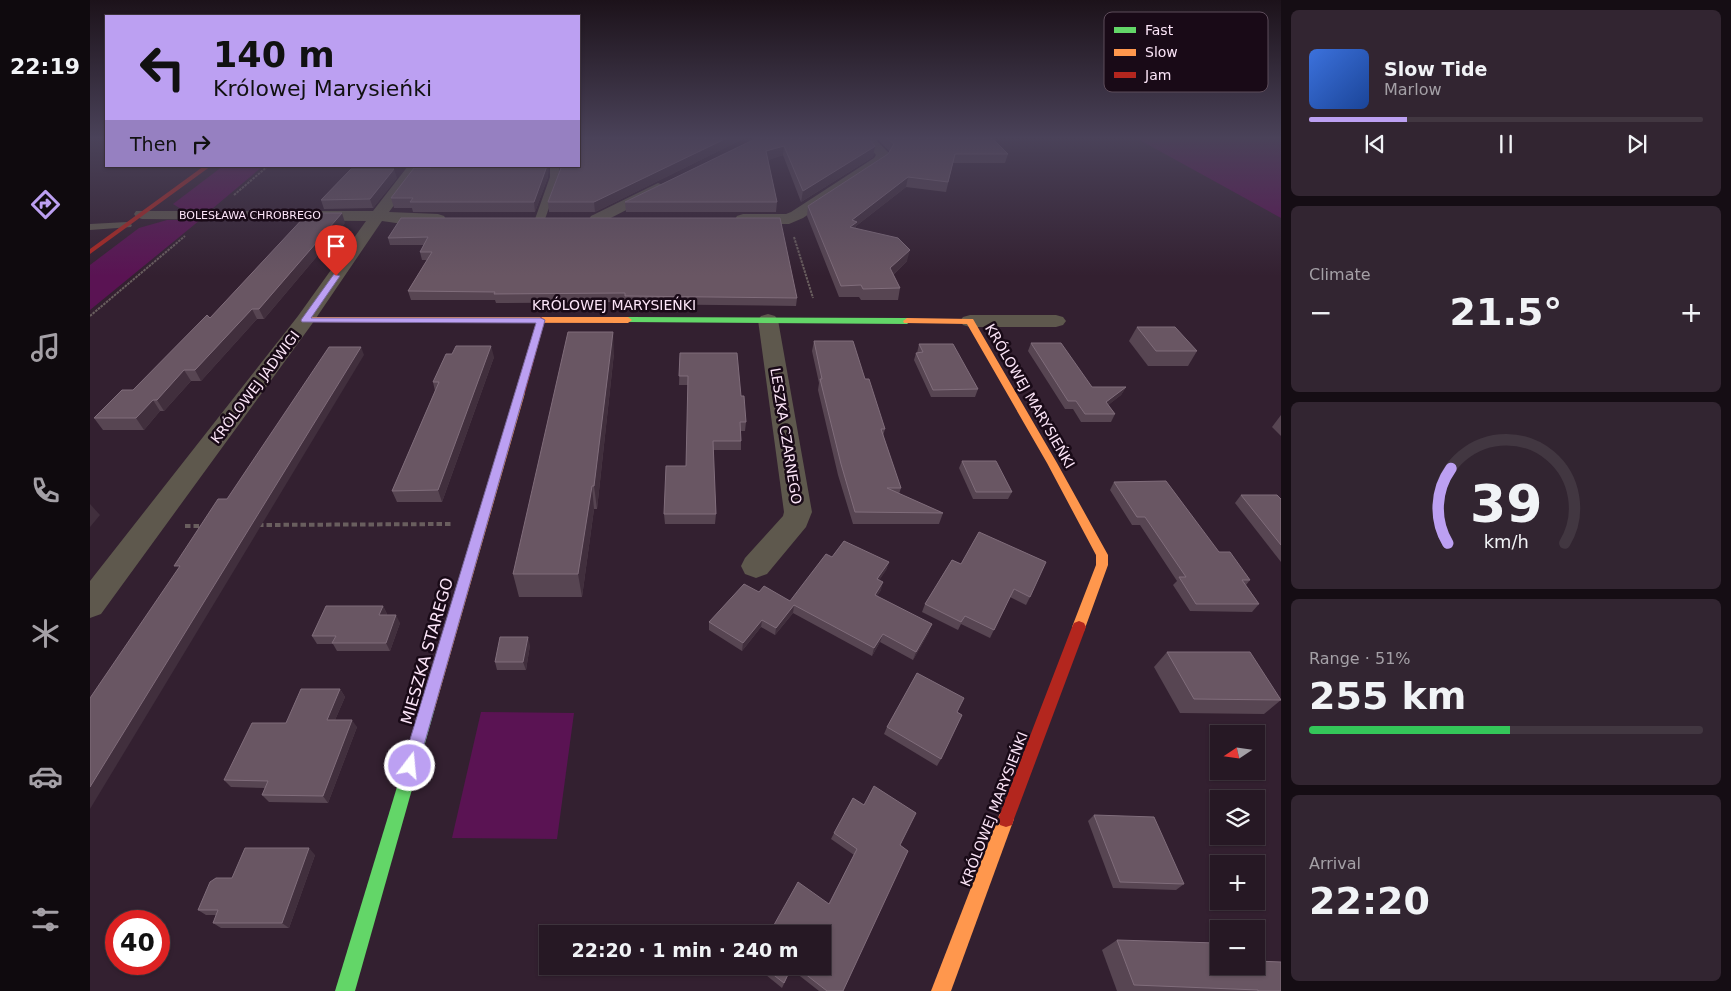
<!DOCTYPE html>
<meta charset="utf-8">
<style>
:root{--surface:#261824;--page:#322531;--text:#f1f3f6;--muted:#a4a0a6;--line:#423741;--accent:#bca0f2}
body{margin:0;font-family:"DejaVu Sans",sans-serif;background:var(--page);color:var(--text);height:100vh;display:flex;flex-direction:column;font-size:19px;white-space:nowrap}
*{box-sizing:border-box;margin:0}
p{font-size:16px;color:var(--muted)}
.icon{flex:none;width:28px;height:28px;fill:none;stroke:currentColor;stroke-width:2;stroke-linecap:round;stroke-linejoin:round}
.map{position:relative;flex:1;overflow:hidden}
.details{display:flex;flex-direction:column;gap:10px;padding:10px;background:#150d14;width:450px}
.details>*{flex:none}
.top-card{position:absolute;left:15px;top:15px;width:475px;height:152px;border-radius:0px;box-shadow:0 1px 4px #0004,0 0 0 1px var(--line);background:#bca0f2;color:#111;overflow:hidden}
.needle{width:32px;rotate:257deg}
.controls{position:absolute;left:1120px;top:725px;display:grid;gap:10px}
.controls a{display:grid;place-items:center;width:55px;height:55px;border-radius:0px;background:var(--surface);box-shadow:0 1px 4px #0004,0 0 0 1px var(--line);font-size:25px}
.speed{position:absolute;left:15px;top:910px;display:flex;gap:10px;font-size:25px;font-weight:700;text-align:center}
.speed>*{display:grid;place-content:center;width:65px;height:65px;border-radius:50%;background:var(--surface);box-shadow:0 1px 4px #0004,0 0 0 1px var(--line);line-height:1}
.speed .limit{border:8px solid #d22;background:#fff;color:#111}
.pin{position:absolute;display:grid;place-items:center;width:42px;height:42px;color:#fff;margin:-51px -21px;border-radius:50% 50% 50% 0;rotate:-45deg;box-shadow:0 0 5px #0007}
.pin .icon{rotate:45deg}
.me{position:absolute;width:55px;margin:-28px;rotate:16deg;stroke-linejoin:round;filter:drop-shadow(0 0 4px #0008)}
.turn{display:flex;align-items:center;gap:18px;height:105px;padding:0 25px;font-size:22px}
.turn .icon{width:65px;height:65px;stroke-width:2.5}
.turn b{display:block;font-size:35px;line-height:42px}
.then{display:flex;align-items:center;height:48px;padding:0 25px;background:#0003;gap:10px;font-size:19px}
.big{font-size:38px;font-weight:600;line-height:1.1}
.details .card{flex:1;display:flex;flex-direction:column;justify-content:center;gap:8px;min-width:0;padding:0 18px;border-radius:8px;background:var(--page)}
.details .dial{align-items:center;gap:0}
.dial svg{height:130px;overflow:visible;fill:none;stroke:var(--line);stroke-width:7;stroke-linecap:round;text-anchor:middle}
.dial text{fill:var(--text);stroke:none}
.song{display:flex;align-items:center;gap:15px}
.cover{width:60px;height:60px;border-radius:8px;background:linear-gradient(135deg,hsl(220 70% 55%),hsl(220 70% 35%))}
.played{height:5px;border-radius:2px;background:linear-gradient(90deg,var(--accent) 25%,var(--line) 25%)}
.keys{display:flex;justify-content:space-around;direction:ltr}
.heat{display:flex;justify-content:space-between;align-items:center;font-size:28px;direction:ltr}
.charge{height:8px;border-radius:4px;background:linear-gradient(90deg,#34c759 51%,var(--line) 0)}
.trip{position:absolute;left:449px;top:925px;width:292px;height:50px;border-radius:0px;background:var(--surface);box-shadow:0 1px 4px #0004,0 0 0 1px var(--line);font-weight:600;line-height:50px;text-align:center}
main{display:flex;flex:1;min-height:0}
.tab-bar{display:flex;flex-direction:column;width:90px;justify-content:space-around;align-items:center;background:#0f0a0e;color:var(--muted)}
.tab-bar .icon{width:35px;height:35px}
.tab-bar .selected{color:var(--accent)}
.tab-bar b{font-size:22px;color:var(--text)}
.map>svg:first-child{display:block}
</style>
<main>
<nav class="tab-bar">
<b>22:19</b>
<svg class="icon selected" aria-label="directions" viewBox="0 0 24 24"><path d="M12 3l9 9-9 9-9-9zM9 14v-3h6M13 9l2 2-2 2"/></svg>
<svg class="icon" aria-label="music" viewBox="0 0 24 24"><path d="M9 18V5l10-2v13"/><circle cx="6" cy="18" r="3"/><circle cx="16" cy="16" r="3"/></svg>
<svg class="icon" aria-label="phone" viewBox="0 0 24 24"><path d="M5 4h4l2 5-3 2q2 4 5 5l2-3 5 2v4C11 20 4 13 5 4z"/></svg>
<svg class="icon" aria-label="climate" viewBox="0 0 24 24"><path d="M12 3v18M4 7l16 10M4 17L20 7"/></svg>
<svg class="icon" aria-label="car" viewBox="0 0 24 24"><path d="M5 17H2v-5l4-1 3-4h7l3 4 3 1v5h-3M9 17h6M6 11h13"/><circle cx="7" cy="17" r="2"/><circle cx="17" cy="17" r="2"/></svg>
<svg class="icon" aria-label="filters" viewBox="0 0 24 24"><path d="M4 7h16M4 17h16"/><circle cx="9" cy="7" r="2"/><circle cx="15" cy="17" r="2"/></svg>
</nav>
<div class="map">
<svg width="1191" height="991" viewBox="0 0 1191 991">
<rect width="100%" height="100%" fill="#332030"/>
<g fill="#5a1353">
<polygon points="1046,138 1191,138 1191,218"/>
<polygon points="133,166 173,166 122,209 91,209 83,204"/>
<polygon points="77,220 110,220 0,310 0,265 49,228"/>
<polygon points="391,712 484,713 467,839 362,838"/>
</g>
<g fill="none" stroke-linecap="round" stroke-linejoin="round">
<g stroke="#695e5e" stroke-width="2" stroke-dasharray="2.5 1" stroke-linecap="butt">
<polyline points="144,195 178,166"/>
<polyline points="704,237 723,298"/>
<polyline points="0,316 95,236"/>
</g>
<g stroke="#695e5e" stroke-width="4" stroke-dasharray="5.5 3" stroke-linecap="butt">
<polyline points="168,525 362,524"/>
<polyline points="95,526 114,526"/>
</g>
<g fill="#5e584d" fill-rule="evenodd">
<polygon points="460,166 469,166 470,177 455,219 450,222 445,219 460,177"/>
<polygon points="37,222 42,225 41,227 0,230 0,224"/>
</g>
<g fill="#5e584d" fill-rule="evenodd">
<polygon points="771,138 784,138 800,154 795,163 713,218 699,224 653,224 647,222 645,219 647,216 653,214 696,214 701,212 784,158 786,155"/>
<polygon points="318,166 333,166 299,212 348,214 354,216 356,219 354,222 313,224 292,221 222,324 11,614 0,618 0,581 208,316 276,221 52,219 46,217 44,214 46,211 283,211"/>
<polygon points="568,183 573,185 576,188 573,191 513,222 501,222 499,219 501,216"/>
<polygon points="678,314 685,316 688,320 722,512 716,527 677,574 666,578 655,574 651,566 655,558 693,516 694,512 668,320 671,316"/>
<polygon points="880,315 966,315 973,317 976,321 973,325 966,327 880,327 873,325 870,321 873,317"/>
</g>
<g fill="#63d668" fill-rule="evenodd">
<polygon points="538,317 817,318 821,321 817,324 535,322 534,320"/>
<polygon points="338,701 343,703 345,708 265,991 245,991 331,708 333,703"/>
</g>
<g fill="#ff974d" fill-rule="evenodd">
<polygon points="215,317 538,317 542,320 538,323 212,322 211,320"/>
<polygon points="817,318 883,319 967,463 1018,555 1018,565 994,631 989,633 984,631 982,627 1006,565 1006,555 957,463 877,324 814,323 813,321"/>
<polygon points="430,390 435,393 345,708 343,713 338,715 333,713 331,708 425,393"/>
<polygon points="916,811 922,813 924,819 861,991 841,991 910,813"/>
</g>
<g fill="#b3261e" fill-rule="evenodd">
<polygon points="114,166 121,166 0,254 0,249"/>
<polygon points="451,317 455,320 435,393 433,395 427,395 425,393 447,320"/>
<polygon points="989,621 994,623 996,627 924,819 922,825 916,827 910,825 908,819 982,627 984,623"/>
</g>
</g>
<g fill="#574552">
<polygon points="497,138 655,138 505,212 459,212 458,202 470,169 469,166 489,166"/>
<polygon points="667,138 785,146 783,157 711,202 693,155 678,160 687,202 686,212 536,212 535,202"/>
<polygon points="786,138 902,138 918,154 915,163 863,163 856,192 816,187 766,226 766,228 817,261 803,275 810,288 808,300 771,300 769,297 749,297 717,216 718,206 798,154 800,152"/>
<polygon points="341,168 458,177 445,212 323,212 322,208 304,208 301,198"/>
<polygon points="307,178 283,208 234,209 231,200"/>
<polygon points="311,218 707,298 706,306 536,304 536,302 406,303 405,300 321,300 318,291 337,260 332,260 330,252 334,245 300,245 298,238"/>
<polygon points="255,223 174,319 167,319 111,381 101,381 74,411 70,411 54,430 13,430 4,418 43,390 120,318"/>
<polygon points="1047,327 1107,351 1098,366 1058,366 1039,341"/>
<polygon points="724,341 775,379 795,429 793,436 811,488 809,494 853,513 849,524 763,524 748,475 728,390 729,383 722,351"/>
<polygon points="941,343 1002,387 1036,387 1031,395 1018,405 1025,414 1021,422 991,422 983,409 975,409 938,351"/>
<polygon points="829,344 888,389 885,397 841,397 824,360 826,353 827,353"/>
<polygon points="524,353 507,509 504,509 492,597 429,597 423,574"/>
<polygon points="590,353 651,396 656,422 655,431 651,431 651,450 623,450 626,514 625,524 575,524 574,514 596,466 598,385 589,385"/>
<polygon points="404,357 352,502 307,502 302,491 345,391 343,382"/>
<polygon points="1191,415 1191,436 1182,427"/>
<polygon points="872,461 922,492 918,499 883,499 869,468"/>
<polygon points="1024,482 1129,552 1160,580 1156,585 1169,604 1162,612 1100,611 1083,585 1087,581 1050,525 1042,525 1020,490"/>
<polygon points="1151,495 1191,499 1191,562 1145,503"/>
<polygon points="742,557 799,562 796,570 789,580 791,590 787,596 839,632 823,660 790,642 782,656 703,613 685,635 671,627 652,651 619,630 619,622 669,592 700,601"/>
<polygon points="862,560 940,597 936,605 920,597 900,638 871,624 868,630 832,612 835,604"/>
<polygon points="293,606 297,614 296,615 310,623 300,651 247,651 243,644 227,644 222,636"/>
<polygon points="440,645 436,670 407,670 405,662"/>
<polygon points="1077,652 1191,700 1174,714 1090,713 1064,667"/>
<polygon points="250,689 255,697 245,720 267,727 238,803 179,802 172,795 175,788 141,787 134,780 196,723"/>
<polygon points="867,712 851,759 847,766 794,734 797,727"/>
<polygon points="1004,815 1094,884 1086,890 1023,888 998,821"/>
<polygon points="744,833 810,845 753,991 729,991 701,969 692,988 665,966 732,966 672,934 680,932 739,904 764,855 741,839"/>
<polygon points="225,855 199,928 131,928 123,923 126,915 116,915 108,910 142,878"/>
<polygon points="1027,940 1129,966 1191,991 1027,991 1012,950"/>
</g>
<g fill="#412f3d">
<polygon points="637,138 655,138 505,212 504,202"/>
<polygon points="694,146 693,155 675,161 676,151"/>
<polygon points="785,146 783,157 711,202 713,191"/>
<polygon points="457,166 459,166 458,177 445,212 444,202"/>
<polygon points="304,169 307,178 283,208 280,199"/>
<polygon points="818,177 816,187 766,226 765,232 758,238 762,220"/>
<polygon points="252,213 255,223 174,319 169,309"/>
<polygon points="820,250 817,261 797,280 800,268"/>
<polygon points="162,309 167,319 111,381 105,370"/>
<polygon points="523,332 524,353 507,509 504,486"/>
<polygon points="401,346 404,357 352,502 348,490"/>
<polygon points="271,347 274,355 0,809 0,787"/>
<polygon points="94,370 101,381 74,411 67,400"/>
<polygon points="1036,387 1031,395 1012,410 1016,402"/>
<polygon points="63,400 70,411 54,430 46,418"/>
<polygon points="502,486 504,509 492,597 488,574"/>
<polygon points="0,504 10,515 0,527"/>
<polygon points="799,562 796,570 785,587 787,579"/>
<polygon points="793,582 791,590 783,603 785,595"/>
<polygon points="704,605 703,613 685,635 686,628"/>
<polygon points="293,606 297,614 293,623 289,615"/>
<polygon points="306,615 310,623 300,651 296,643"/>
<polygon points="672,620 671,627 652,651 653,643"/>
<polygon points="842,624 839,632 823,660 826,652"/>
<polygon points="793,634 790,642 782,656 784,648"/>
<polygon points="438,637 440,645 436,670 433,662"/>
<polygon points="250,689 255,697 242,727 237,720"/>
<polygon points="262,720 267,727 238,803 233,796"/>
<polygon points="219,848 225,855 199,928 192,923"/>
</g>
<g fill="#695663" stroke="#806d7b">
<polygon points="497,138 637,138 504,202 458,202 471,168 470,166 489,166 489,140"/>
<polygon points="667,138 778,138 785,146 784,147 713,191 694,146 676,151 687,202 535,202"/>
<polygon points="797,138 902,138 918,154 865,154 858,182 818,177 762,220 767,222 760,227 808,238 820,250 800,268 810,288 773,289 771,285 751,286 718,206 798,154 804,144"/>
<polygon points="342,166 457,166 444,202 320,202 323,198 301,198 324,168 341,168"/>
<polygon points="261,169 304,169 280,199 231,200"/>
<polygon points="218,213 252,213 169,309 162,309 105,370 94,370 67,400 63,400 46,418 4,418 32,390 43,390 117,315 120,318"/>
<polygon points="311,218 690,218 707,298 535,296 535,293 404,294 405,292 318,291 342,252 330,252 338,237 298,238"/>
<polygon points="1047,327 1085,327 1107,351 1066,351"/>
<polygon points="478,332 523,332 504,486 502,486 488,574 423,574"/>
<polygon points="724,341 763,341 775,379 779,379 795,429 791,429 811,488 797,488 853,513 765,512 751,464 730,379 732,379"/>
<polygon points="941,343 971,343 1002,387 1036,387 1016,402 1025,414 995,414 986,401 978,401"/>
<polygon points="829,344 863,344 888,389 843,390 826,353 833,352"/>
<polygon points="366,346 401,346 348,490 302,491 349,382 343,382 356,354 362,354"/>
<polygon points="239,347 271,347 0,787 0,698 90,566 84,566 128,499 137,499"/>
<polygon points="590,353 647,353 651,396 654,396 656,422 650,422 651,441 623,441 626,514 574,514 576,466 596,466 598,376 589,376"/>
<polygon points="872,461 906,461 922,492 886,492"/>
<polygon points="1076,481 1129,552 1140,552 1160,580 1152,580 1169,604 1106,604 1089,577 1096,577 1055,517 1047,517 1024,482"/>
<polygon points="1151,495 1187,495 1191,499 1191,545"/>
<polygon points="889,532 956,562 940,597 924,589 904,630 875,616 871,622 835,604 862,560 871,564"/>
<polygon points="754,541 799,562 787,579 793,582 785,595 842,624 826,652 793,634 784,648 704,605 686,628 672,620 653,643 619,622 654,584 669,592 674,586 700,601 736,554 742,557"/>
<polygon points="236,606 293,606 289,615 306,615 296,643 242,643 246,636 222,636"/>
<polygon points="410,637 438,637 433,662 405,662"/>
<polygon points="1077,652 1160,652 1191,700 1104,699"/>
<polygon points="827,673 874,698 867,712 872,715 851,759 797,727"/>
<polygon points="211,689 250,689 237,720 262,720 233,796 172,795 178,781 134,780 162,723 196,723"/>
<polygon points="784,786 826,813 810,845 818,851 753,991 737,991 705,966 732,966 732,934 672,934 675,928 680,932 708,882 739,904 767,849 744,833 763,798 774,805"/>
<polygon points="1004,815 1064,817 1094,884 1030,882"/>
<polygon points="155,848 219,848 192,923 123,923 128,910 108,910 120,882 126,878 142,878"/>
<polygon points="1027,940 1126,943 1129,948 1129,966 1166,966 1166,961 1191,962 1191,991 1168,991 1168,990 1044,985"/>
<polygon points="672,966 702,966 694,983"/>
</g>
<linearGradient id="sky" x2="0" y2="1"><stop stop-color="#1c121a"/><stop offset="0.5" stop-color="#4a4259"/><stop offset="1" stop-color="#4a4259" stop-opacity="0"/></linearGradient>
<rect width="1191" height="276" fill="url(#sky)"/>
<polygon fill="#bca0f2" stroke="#7a689d" points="244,274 250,276 221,318 451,318 455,320 328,766 326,772 320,774 315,772 312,766 446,323 212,322 211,320"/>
<g text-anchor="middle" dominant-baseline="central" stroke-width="5" stroke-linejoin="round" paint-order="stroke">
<g font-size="11" fill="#fce5f8" stroke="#190a17">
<text x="160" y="215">BOLESŁAWA CHROBREGO</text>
</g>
<g font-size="14" fill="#fce5f8" stroke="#190a17">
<text x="524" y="305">KRÓLOWEJ MARYSIEŃKI</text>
<text transform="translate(165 387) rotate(-53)">KRÓLOWEJ JADWIGI</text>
<text transform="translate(940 396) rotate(60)">KRÓLOWEJ MARYSIEŃKI</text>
<text transform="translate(696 436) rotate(81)">LESZKA CZARNEGO</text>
<text transform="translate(904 809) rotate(-69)">KRÓLOWEJ MARYSIEŃKI</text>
</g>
<g font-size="16" fill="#fce5f8" stroke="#190a17">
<text transform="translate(337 651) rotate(-74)">MIESZKA STAREGO</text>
</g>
</g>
<rect x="1014" y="12" width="164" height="80" rx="8" fill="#190a17" stroke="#5d4c5a" stroke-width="1"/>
<rect x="1024" y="27" width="22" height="6" fill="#63d668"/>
<rect x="1024" y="49" width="22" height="7" fill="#ff974d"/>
<rect x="1024" y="72" width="22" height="6" fill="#b3261e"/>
<g font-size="14" fill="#fce5f8">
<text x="1055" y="35">Fast</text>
<text x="1055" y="57">Slow</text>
<text x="1055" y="80">Jam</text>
</g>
</svg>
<div class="controls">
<a><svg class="needle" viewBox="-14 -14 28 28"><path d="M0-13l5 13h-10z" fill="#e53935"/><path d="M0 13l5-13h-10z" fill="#a4a0a6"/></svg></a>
<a><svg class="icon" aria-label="layers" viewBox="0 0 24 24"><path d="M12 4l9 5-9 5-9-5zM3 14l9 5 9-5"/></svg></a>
<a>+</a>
<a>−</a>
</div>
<div class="speed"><div class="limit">40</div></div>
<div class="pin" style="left:246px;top:276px;background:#d93025"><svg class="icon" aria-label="arrive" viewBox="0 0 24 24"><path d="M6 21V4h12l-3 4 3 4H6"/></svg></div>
<svg class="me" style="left:320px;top:766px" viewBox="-20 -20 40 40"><circle r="17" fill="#bca0f2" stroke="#fff" stroke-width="3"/><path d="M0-11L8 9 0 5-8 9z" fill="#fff"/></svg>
<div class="trip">22:20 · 1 min · 240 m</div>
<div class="top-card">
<div class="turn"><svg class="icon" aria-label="left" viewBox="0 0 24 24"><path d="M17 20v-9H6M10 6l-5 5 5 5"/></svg><div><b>140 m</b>Królowej Marysieńki</div></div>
<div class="then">Then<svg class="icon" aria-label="right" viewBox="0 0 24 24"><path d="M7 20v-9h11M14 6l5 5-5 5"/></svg></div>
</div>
</div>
<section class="details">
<div class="card">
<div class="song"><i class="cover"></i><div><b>Slow Tide</b><p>Marlow</p></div></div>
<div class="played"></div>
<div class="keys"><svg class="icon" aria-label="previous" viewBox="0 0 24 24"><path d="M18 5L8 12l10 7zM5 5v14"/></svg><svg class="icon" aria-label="pause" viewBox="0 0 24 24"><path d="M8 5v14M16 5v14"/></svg><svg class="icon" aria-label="next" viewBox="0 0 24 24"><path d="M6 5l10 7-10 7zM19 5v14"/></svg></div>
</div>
<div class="card"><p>Climate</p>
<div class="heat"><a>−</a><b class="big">21.5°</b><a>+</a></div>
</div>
<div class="card dial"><svg viewBox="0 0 100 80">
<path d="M14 69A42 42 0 1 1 86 69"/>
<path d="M14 69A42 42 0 0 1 16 23" stroke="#bca0f2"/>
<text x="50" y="56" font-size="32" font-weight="700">39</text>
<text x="50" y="72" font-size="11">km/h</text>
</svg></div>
<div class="card"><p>Range · 51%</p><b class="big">255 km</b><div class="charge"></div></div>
<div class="card"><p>Arrival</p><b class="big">22:20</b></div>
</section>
</main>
